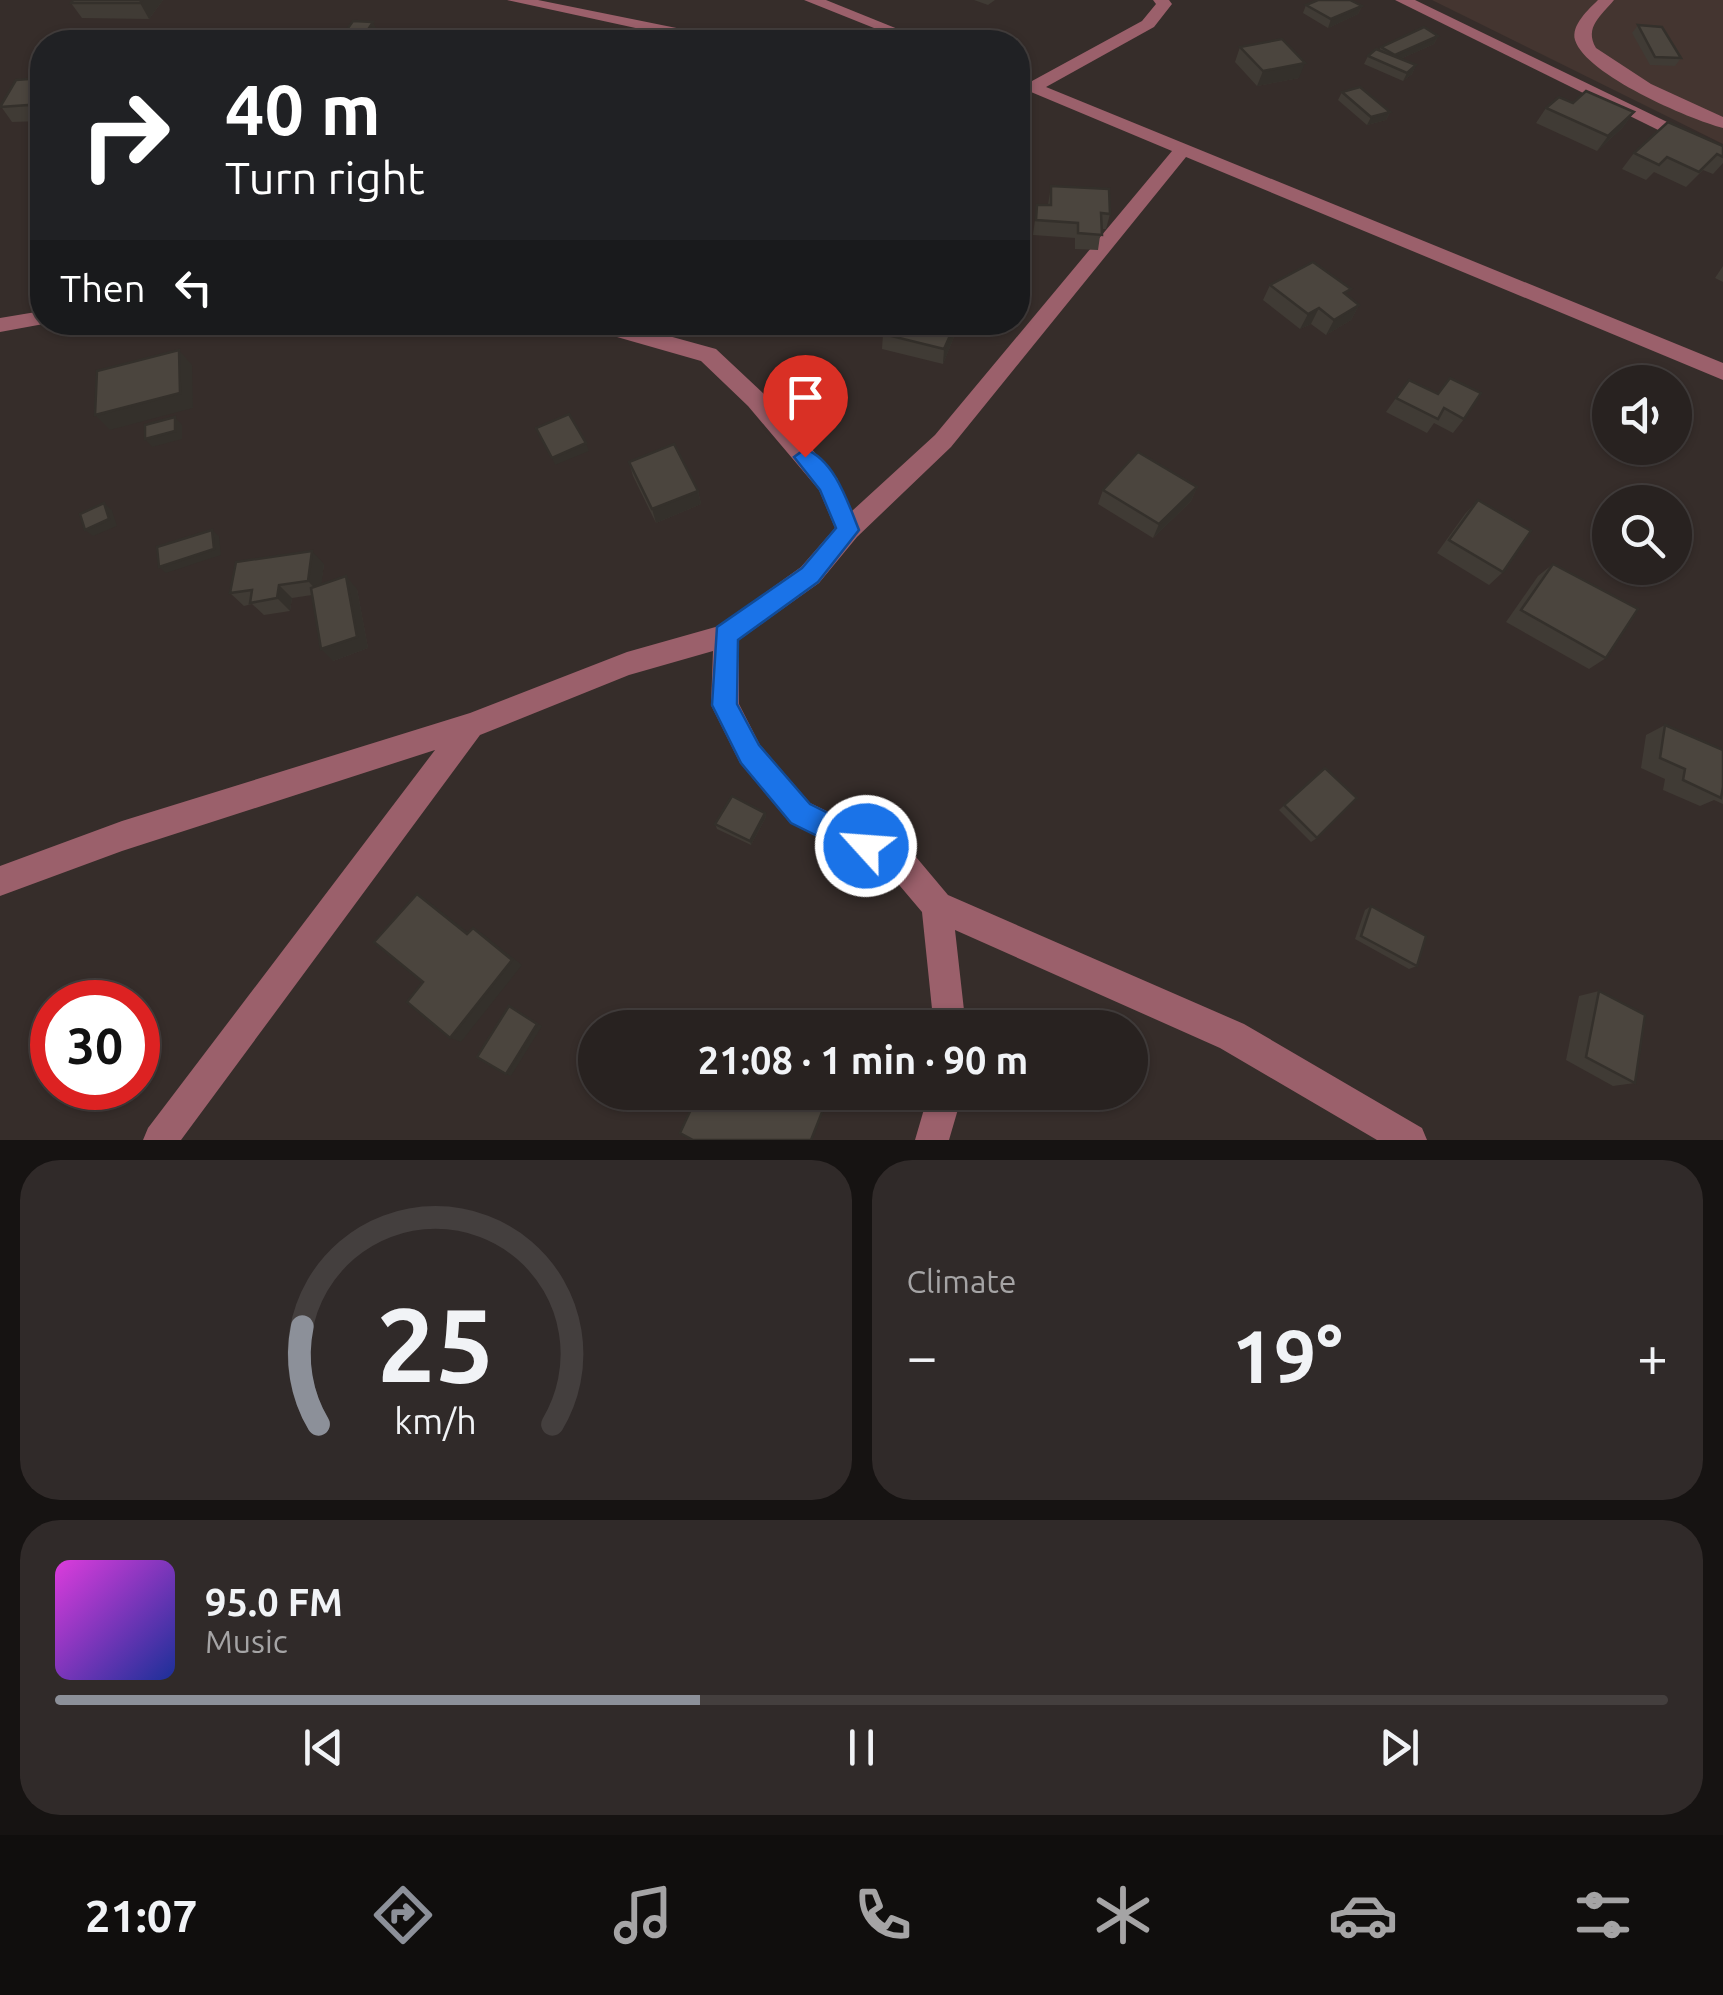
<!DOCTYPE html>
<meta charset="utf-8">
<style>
:root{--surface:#282220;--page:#302a29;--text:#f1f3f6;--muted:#a5a4a5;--line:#443f3e;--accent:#8c9099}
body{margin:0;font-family:Ubuntu,sans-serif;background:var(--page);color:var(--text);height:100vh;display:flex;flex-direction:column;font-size:38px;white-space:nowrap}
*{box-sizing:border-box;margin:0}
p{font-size:32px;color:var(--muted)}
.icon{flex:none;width:55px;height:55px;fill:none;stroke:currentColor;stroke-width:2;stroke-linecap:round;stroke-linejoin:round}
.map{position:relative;height:1140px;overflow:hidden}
.sheet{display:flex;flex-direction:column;gap:20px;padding:20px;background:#161312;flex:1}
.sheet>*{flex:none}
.hud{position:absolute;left:30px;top:30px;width:1000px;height:305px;border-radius:40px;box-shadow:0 2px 8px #0004,0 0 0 2px var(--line);background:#202124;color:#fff;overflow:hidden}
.fabs{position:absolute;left:1592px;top:365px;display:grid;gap:20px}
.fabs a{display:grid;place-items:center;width:100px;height:100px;border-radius:50%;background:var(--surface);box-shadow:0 2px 8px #0004,0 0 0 2px var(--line);font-size:50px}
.speed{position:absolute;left:30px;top:980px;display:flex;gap:20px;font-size:50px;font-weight:700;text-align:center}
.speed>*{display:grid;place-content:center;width:130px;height:130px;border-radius:50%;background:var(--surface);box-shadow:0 2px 8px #0004,0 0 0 2px var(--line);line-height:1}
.speed .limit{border:15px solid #d22;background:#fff;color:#111}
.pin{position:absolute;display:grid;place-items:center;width:85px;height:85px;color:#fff;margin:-102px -42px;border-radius:50% 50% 50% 0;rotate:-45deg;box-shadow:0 0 10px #0007}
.pin .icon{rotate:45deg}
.me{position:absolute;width:110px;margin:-55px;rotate:296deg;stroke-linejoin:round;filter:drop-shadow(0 0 8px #0008)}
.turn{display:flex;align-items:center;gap:35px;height:210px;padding:0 30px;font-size:45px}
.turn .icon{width:130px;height:130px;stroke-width:2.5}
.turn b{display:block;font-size:70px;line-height:85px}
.then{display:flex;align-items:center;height:95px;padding:0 30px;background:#0003;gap:20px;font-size:38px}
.big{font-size:75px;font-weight:700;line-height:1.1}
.sheet .tile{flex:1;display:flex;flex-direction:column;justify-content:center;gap:15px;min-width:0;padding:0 35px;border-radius:40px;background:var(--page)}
.sheet .dial{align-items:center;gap:0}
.dial svg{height:260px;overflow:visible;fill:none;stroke:var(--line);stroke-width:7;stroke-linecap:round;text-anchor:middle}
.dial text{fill:var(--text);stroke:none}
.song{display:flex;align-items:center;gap:30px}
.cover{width:120px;height:120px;border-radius:15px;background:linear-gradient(135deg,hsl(300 70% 55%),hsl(230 70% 35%))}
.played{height:10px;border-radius:5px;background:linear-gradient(90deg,var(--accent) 40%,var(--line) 40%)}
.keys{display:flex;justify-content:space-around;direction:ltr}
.heat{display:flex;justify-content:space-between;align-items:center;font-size:55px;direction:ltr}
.sheet .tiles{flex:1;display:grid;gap:20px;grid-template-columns:1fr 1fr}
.tile:last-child{grid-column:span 2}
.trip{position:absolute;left:578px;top:1010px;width:570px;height:100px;border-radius:50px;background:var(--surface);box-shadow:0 2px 8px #0004,0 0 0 2px var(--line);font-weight:700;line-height:100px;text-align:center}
.dock{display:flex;height:160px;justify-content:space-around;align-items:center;background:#100e0d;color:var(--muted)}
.dock .icon{width:70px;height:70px}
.dock .on{color:var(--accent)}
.dock b{font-size:45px;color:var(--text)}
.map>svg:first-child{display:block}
</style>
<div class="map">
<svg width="1723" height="1140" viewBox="0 0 1723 1140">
<rect width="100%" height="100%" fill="#362d2a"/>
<polygon fill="#443530" points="1432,0 1723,0 1723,144"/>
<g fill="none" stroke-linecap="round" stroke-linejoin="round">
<g fill="#9b606b" fill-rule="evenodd">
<polygon points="507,0 538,0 721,37 729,42 700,42"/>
<polygon points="804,0 826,0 930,42 909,42"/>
<polygon points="1153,0 1169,0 1172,4 1154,27 1046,87 1723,363 1723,380 1186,157 951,447 857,537 819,583 739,640 739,704 760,745 810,803 911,851 948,895 1244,1024 1422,1128 1427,1140 1377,1140 1220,1048 955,930 966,1028 934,1028 922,912 889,873 790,823 740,763 711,705 713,651 629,675 480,735 181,1140 143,1140 148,1128 435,750 122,851 0,896 0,866 122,821 470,713 627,652 719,626 801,567 835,528 819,490 748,406 701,361 582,327 579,322 618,322 716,349 764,394 837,478 852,511 935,435 1172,151 1031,92 1018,91 1018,76 1032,81 1142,21 1156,4"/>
<polygon points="1395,0 1415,0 1723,149 1723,162"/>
<path d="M1598,0H1614C1601,16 1584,27 1596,48L1651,84L1723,117V128C1689,119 1586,75 1575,40C1571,25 1588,10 1598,0Z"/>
<polygon points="42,311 42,322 49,323 0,332 0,318"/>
<polygon points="929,1092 963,1092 949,1140 915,1140"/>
</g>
</g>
<g fill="#403b35">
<polygon points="163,0 149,19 82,18 71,3"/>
<polygon points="974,0 995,0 988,5"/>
<polygon points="1306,5 1362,6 1358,14 1328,28 1303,13"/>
<polygon points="1638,25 1681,58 1675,66 1650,65 1632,33"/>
<polygon points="1438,36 1434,44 1400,59 1416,65 1412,74 1403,81 1364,64 1368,56 1379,50 1381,47"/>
<polygon points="1240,47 1299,78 1257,86 1235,62"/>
<polygon points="42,78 42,121 12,122 0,105"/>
<polygon points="1342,92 1390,112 1386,120 1367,125 1338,100"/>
<polygon points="1573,103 1634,112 1622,128 1597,151 1536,123 1546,108"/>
<polygon points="1723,146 1723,163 1713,174 1703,170 1686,187 1654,172 1646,180 1622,169 1634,153"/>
<polygon points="1051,186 1110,214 1106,229 1101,229 1098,250 1075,249 1075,238 1033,235 1037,205 1048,205"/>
<polygon points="1723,266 1723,282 1715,278"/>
<polygon points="1270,285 1347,296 1359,305 1351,320 1326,335 1311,324 1300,329 1263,300"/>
<polygon points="960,322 943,364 882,349 883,334"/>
<polygon points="1409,380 1464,419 1453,433 1434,423 1427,433 1386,412"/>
<polygon points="629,462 698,491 701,504 656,523 633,476"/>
<polygon points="1197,487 1191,501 1153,538 1098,504 1103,490"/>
<polygon points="1478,500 1503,572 1489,585 1437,553 1465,514"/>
<polygon points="324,564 321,584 357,589 368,648 333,661 312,595 292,598 290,611 264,615 252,604 244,606 230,593"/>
<polygon points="1553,564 1606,658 1589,669 1506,622 1538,576"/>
<polygon points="1665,725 1723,750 1723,804 1714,800 1700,806 1663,790 1665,779 1641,768 1646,735"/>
<polygon points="1325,768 1317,838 1311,842 1279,810"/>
<polygon points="765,813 766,817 751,845 717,829 715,824"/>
<polygon points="1371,906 1417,966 1409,969 1355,939 1365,910"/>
<polygon points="1599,991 1635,1083 1613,1086 1566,1060 1579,996"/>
</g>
<g fill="#34302b">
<polygon points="142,0 163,0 149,19 140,3"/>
<polygon points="1362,6 1358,14 1328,28 1331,19"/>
<polygon points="373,22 377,30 368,42 360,42"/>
<polygon points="1438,36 1434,44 1391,63 1395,55"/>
<polygon points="1305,63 1299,78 1257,86 1263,71"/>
<polygon points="1416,65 1412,74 1403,81 1407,73"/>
<polygon points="1390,112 1386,120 1367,125 1371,117"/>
<polygon points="1634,112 1622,128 1597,151 1608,136"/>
<polygon points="1359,305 1351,320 1326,335 1334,320"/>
<polygon points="1319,308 1311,324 1300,329 1308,314"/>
<polygon points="956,322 960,322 943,364 944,349"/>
<polygon points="179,350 192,365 193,408 110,430 95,415"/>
<polygon points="175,417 182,425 182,439 152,447 145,439"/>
<polygon points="586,443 589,451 555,465 552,458"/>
<polygon points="1197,487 1191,501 1153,538 1159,524"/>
<polygon points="698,491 701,504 656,523 652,509"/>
<polygon points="104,503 112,510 117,526 93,536 85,530"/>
<polygon points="212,530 219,536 221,555 166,573 159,567"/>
<polygon points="312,551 324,564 320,594 308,581"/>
<polygon points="346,576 357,589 368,648 333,661 321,649"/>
<polygon points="279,585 292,598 290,611 277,598"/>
<polygon points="765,813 766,817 751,845 750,841"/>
<polygon points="417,894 428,901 478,940 467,934"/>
<polygon points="473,928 483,934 522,965 461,1042 450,1038"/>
<polygon points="509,1006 542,1026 511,1076 506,1074"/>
<polygon points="830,1092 831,1092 812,1140 811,1140"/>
</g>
<g fill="#4b453e" stroke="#34302b" stroke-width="2.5">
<polygon points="73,0 142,0 140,3 71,3"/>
<polygon points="1318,0 1350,0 1362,6 1331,19 1306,5"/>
<polygon points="353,21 373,22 360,42 338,42"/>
<polygon points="1638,25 1662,27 1681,58 1655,57"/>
<polygon points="1424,27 1438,36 1395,55 1381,47"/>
<polygon points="267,37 265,42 239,42 242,38"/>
<polygon points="475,37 498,38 496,42 472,42"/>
<polygon points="1282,39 1305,63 1263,71 1240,47"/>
<polygon points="102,41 128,41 127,42 101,42"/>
<polygon points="1376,49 1416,65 1407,73 1368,56"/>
<polygon points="42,78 42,104 0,107 16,80"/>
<polygon points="1360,87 1390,112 1371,117 1342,92"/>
<polygon points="1586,91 1634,112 1608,136 1546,108 1559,97 1573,103"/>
<polygon points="1668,122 1723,146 1723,157 1717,154 1699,172 1667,157 1659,165 1634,153"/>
<polygon points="1051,186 1109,189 1110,214 1101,213 1102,235 1078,233 1078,223 1036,220 1037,205 1051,205"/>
<polygon points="1313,262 1351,289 1344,293 1359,305 1334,320 1319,308 1308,314 1270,285"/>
<polygon points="888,322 956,322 944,349 883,334"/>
<polygon points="179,350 180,393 95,415 97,371"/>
<polygon points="1450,378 1481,393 1464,419 1444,408 1438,419 1396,398 1409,380 1438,394"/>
<polygon points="569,414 586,443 552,458 536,428"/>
<polygon points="175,417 175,431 145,439 145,425"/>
<polygon points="674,444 698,491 652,509 629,462"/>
<polygon points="1138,452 1197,487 1159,524 1103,490"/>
<polygon points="1478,500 1531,531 1503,572 1449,540"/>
<polygon points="104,503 109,519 85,530 80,514"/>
<polygon points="212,530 214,549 159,567 157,547"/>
<polygon points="312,551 308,581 279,585 277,598 250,603 252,590 230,593 236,562"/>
<polygon points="1553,564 1638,609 1606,658 1521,610"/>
<polygon points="346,576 357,637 321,649 311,588"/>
<polygon points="1665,725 1723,750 1723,787 1721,798 1683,780 1685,769 1660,758"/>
<polygon points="1325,768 1357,798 1317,838 1284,805"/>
<polygon points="732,796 765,813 750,841 715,824"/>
<polygon points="417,894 467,934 473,928 512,960 450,1038 407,1002 423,982 374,942"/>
<polygon points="1371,906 1426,936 1417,966 1361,936"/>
<polygon points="1599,991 1645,1015 1635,1083 1586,1057"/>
<polygon points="509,1006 537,1024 506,1074 477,1057"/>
<polygon points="699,1092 830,1092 811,1140 693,1140 680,1133"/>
</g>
<path fill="#1a73e8" stroke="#114b97" stroke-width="2.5" d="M805,449C835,460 848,503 859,530L818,582L738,640L737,704L759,745L810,804L876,837L880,846L876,856L866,860L791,823L741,763L712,705L717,627L802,568L836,528L820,490L794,457Z"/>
</svg>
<div class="fabs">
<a><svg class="icon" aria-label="sound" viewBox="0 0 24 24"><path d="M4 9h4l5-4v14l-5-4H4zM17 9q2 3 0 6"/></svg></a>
<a><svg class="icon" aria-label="search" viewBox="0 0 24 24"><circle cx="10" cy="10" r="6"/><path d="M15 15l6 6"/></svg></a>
</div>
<div class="speed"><div class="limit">30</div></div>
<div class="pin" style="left:805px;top:457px;background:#d93025"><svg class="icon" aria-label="arrive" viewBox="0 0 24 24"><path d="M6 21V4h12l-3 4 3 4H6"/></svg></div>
<svg class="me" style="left:866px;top:846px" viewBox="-20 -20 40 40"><circle r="17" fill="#1a73e8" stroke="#fff" stroke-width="3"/><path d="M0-11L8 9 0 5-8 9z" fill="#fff"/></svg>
<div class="trip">21:08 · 1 min · 90 m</div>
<div class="hud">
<div class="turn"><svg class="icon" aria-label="right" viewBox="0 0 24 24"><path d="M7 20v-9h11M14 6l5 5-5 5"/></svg><div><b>40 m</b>Turn right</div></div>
<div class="then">Then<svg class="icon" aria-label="left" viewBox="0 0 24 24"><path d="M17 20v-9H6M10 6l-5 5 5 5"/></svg></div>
</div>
</div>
<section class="sheet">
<div class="tiles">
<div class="tile dial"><svg viewBox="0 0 100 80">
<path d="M14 69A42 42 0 1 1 86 69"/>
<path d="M14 69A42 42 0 0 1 9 39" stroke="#8c9099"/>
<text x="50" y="56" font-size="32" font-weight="700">25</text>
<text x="50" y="72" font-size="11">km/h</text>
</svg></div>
<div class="tile"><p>Climate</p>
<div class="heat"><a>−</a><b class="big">19°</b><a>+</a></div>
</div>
<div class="tile">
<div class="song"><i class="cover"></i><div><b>95.0 FM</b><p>Music</p></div></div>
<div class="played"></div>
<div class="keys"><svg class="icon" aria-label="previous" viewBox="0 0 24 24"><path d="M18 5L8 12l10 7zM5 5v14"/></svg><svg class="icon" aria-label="pause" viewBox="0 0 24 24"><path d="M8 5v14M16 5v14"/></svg><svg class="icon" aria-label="next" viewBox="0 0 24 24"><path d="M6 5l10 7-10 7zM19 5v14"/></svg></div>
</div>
</div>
</section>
<nav class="dock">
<b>21:07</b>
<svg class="icon on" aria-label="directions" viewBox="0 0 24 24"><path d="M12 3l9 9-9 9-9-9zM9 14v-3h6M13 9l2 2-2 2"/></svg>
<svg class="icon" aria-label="music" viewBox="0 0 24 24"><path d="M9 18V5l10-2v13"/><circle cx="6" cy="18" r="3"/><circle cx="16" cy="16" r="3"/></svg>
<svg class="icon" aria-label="phone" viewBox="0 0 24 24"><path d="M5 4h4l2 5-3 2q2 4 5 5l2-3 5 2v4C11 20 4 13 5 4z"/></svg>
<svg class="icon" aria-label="climate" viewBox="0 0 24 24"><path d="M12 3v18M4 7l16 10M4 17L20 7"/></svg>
<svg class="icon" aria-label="car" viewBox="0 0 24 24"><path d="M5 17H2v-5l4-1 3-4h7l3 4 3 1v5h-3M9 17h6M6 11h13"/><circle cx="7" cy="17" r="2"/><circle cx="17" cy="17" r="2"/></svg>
<svg class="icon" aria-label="filters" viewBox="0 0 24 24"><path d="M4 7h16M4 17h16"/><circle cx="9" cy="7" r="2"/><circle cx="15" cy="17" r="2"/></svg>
</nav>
